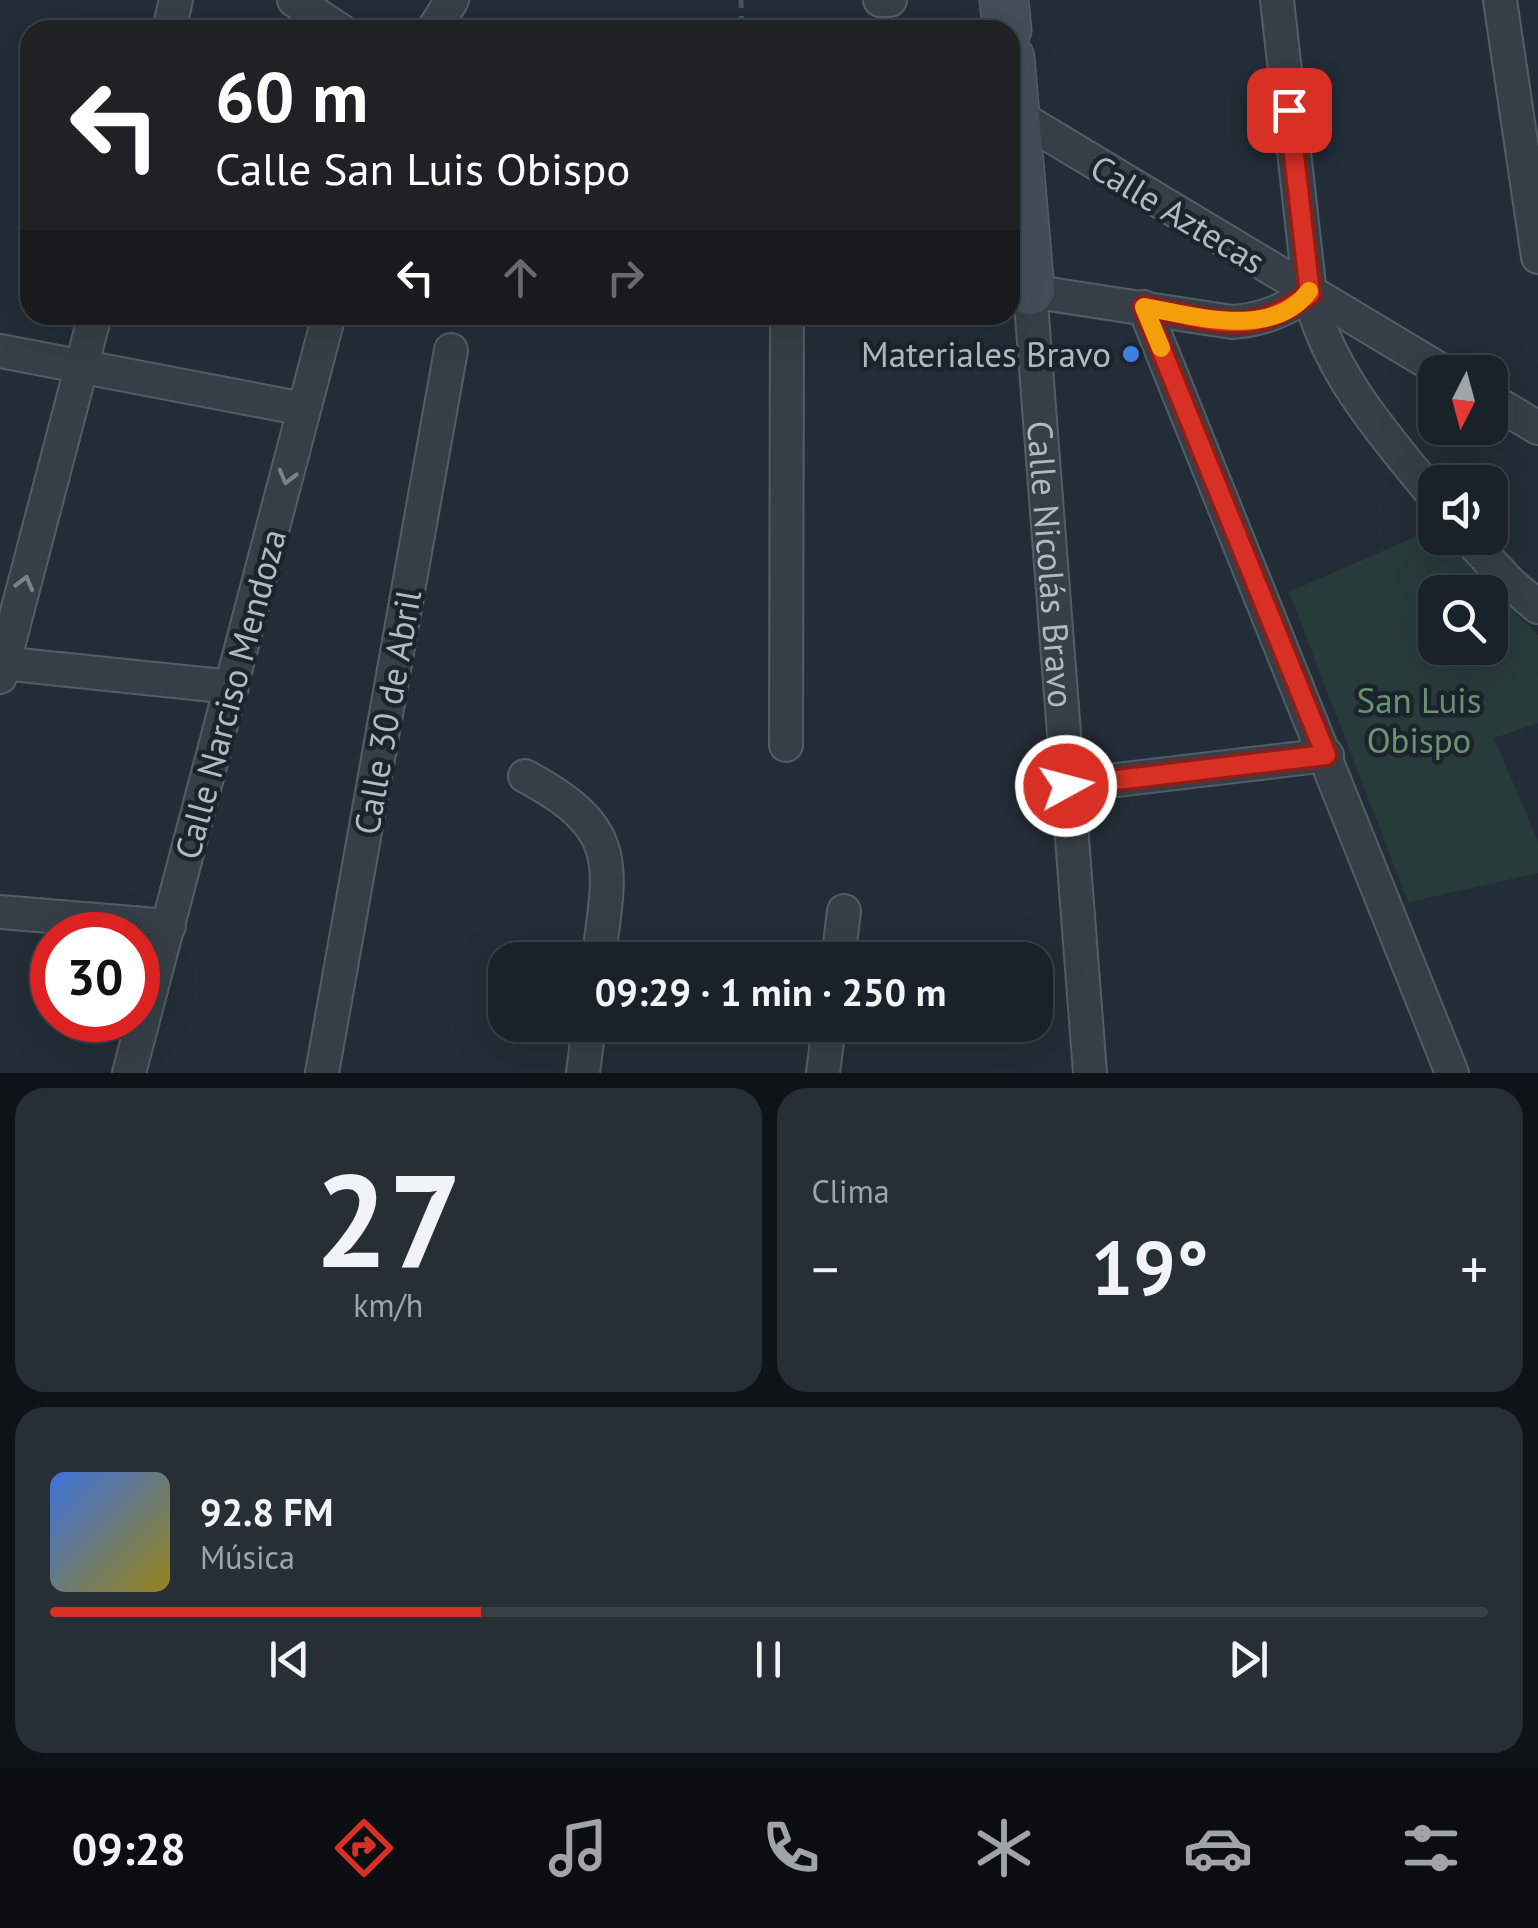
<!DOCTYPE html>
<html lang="es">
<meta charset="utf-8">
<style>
:root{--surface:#1a2229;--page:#272f35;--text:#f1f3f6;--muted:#9fa4a8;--line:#383f46;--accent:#d93025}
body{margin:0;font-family:"PT Sans",sans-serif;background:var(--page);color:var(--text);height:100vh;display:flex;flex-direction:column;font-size:38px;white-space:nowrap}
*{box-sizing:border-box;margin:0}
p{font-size:32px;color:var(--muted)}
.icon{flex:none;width:55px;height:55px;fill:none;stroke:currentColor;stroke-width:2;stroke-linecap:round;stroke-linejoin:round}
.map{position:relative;height:1073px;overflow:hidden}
.side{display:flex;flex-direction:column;gap:15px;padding:15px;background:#0e1317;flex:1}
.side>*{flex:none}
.top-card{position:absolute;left:20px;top:20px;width:1000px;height:305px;border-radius:30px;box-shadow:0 10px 40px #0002,0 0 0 2px var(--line);background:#202124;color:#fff;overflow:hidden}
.needle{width:65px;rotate:186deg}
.tools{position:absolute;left:1418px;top:355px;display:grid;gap:20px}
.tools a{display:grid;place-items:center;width:90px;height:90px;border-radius:20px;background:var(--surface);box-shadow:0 10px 40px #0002,0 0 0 2px var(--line);font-size:50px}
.speed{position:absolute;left:30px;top:912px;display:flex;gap:20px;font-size:50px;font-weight:700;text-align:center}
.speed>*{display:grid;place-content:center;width:130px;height:130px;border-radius:50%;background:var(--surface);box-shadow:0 10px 40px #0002,0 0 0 2px var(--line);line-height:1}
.speed .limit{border:15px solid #d22;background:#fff;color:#111}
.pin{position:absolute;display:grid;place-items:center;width:85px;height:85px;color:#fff;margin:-42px;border-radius:20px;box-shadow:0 5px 15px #0006}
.me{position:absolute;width:110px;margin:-55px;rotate:83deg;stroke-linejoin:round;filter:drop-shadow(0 0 8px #0008)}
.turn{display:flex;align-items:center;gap:35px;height:210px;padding:0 30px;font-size:45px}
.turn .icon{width:130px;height:130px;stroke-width:2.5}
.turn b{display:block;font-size:70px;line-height:85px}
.lanes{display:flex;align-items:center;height:95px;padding:0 30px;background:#0003;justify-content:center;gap:50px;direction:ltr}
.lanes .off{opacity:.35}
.big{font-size:75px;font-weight:700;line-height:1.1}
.side .card{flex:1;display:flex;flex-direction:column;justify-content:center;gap:15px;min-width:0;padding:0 35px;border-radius:30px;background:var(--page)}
.side .dial{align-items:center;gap:0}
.dial b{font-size:130px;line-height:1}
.song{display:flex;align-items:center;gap:30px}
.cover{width:120px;height:120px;border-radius:15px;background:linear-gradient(135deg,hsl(220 70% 55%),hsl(50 70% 35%))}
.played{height:10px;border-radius:5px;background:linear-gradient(90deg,var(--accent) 30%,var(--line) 30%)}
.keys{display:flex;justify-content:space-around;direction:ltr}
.heat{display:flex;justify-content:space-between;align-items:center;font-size:55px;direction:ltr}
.side .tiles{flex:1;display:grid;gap:15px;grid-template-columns:1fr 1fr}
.card:last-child{grid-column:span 2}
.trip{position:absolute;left:488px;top:942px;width:565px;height:100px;border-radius:30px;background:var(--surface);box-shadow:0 10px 40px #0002,0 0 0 2px var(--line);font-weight:700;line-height:100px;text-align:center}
.tab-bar{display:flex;height:160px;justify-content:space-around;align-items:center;background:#0a0e10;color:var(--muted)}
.tab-bar .icon{width:70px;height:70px}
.tab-bar .active{color:var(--accent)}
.tab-bar b{font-size:45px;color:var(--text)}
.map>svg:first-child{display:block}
</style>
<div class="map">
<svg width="1538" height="1073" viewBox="0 0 1538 1073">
<rect width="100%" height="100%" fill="#232d37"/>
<path fill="#273b3a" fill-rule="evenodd" d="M1435,528V538H1444L1538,636V723L1494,738L1538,841V873L1408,902L1289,592ZM1435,592H1490V648H1435Z"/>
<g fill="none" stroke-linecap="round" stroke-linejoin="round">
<g stroke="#545d65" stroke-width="36">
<g id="street">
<polyline points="294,0 340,30"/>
<polyline points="880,0 890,0"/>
<path d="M1277,0L1310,294C1327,371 1386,437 1435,497"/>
<polyline points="1500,0 1538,257"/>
<polyline points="169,30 176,0"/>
<polyline points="433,30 452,0"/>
<polyline points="1016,115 1444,372"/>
<path d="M1010,288L1232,322C1263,320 1284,310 1310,294"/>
<path id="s1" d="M1030,290L1090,1073"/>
<polyline points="1144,307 1452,1073"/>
<polyline points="0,351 304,409"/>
<polyline points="1490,399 1538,428"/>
<polyline points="1468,538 1511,584 1538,607"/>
<polyline points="0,663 232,687"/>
<polyline points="0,677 95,315"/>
<polyline points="786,745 787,315"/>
<path d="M525,776C622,828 612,862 598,960"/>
<polyline points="1066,786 1327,755"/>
<polyline points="0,912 169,926"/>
<polyline points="838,960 844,911"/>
<polyline points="129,1073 329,315"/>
<polyline points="322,1073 451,350"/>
<polyline points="583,1073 589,1025"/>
<polyline points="823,1073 829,1025"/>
</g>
</g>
<g stroke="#545d65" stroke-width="51">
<g id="secondary">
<polyline points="1004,0 1007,30"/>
<polyline points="1010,58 1030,290"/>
</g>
</g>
<polyline stroke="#445657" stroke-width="5" stroke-dasharray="8 8" stroke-linecap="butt" points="741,0 742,30"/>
<use href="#street" stroke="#363f47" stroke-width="32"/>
<use href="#secondary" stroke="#444e5a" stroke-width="48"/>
</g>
<defs><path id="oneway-chevron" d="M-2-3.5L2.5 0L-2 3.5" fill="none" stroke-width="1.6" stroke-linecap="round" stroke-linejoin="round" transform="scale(2.5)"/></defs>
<g stroke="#7a838c">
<use href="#oneway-chevron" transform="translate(287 477) rotate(105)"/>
<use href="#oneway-chevron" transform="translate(25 583) rotate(-75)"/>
</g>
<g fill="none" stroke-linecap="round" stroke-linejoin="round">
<g stroke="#8d1f18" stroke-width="25">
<path id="route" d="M1066,786L1326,755L1144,307C1180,313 1225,329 1261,319C1279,315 1294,304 1310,294L1289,110"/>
</g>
<use href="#route" stroke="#d93025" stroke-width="18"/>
<path stroke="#f59e0b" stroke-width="18" d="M1161,348L1144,307C1195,316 1273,340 1309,291"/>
</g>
<circle fill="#3f7fe0" stroke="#1b242c" stroke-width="4" cx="1131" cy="354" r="10"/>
<g text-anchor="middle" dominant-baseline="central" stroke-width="9" stroke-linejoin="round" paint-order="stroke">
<g font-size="35" fill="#b1bac4" stroke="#1b242c">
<text transform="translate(1178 214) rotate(31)">Calle Aztecas</text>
<text stroke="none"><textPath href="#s1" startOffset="275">Calle Nicolás Bravo</textPath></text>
<text transform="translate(230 694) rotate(-75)">Calle Narciso Mendoza</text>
<text transform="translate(387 712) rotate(-80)">Calle 30 de Abril</text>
</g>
<g font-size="35" fill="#b1bac4" stroke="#1b242c" text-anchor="end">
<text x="1111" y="354">Materiales Bravo</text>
</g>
<g font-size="35" fill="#6a9370" stroke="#1b242c">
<text x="1419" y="700">San Luis<tspan x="1419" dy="40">Obispo</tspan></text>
</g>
</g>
</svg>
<div class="tools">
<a><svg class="needle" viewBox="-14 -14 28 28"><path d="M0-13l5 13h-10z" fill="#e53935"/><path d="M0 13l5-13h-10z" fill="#9fa4a8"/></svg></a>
<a><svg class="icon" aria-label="sound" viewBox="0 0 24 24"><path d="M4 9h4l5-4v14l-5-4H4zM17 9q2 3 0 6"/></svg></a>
<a><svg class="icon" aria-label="search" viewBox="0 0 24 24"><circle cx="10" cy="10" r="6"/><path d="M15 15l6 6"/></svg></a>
</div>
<div class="speed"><div class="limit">30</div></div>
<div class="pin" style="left:1289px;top:110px;background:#d93025"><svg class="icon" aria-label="arrive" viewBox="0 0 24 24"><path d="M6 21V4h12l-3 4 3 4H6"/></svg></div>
<svg class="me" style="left:1066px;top:786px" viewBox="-20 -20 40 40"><circle r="17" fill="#d93025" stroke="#fff" stroke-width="3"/><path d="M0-11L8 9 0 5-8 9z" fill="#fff"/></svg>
<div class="trip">09:29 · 1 min · 250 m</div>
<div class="top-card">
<div class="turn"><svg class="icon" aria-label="left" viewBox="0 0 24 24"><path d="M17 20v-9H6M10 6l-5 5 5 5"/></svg><div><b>60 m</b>Calle San Luis Obispo</div></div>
<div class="lanes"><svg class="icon" aria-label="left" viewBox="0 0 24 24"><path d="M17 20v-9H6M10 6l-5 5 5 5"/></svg><svg class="icon off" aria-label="ahead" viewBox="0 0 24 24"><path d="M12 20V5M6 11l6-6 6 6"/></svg><svg class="icon off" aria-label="right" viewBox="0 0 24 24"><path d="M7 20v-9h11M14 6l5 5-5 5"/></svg></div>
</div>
</div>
<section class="side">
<div class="tiles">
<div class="card dial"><b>27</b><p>km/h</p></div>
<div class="card"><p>Clima</p>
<div class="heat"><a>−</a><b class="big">19°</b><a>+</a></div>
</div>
<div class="card">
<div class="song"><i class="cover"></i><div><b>92.8 FM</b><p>Música</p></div></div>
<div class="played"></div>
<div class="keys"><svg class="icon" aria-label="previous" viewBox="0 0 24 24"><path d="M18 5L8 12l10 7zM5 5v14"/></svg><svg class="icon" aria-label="pause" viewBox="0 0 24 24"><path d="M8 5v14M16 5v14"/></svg><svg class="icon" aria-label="next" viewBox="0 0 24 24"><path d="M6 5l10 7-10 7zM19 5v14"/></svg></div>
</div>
</div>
</section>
<nav class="tab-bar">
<b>09:28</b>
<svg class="icon active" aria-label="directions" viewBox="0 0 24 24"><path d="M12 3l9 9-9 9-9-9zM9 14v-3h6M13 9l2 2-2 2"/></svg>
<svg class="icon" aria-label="music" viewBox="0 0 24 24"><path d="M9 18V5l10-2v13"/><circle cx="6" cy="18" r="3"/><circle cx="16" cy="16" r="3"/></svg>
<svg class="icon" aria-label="phone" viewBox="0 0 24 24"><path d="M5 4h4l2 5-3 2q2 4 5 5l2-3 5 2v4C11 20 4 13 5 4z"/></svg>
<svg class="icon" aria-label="climate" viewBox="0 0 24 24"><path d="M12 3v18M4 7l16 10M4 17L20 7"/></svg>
<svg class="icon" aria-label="car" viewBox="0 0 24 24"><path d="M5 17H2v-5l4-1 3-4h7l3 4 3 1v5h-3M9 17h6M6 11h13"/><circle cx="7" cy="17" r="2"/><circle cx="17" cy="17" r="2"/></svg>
<svg class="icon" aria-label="filters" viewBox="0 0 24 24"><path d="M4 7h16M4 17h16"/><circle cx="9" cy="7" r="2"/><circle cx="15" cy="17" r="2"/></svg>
</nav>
